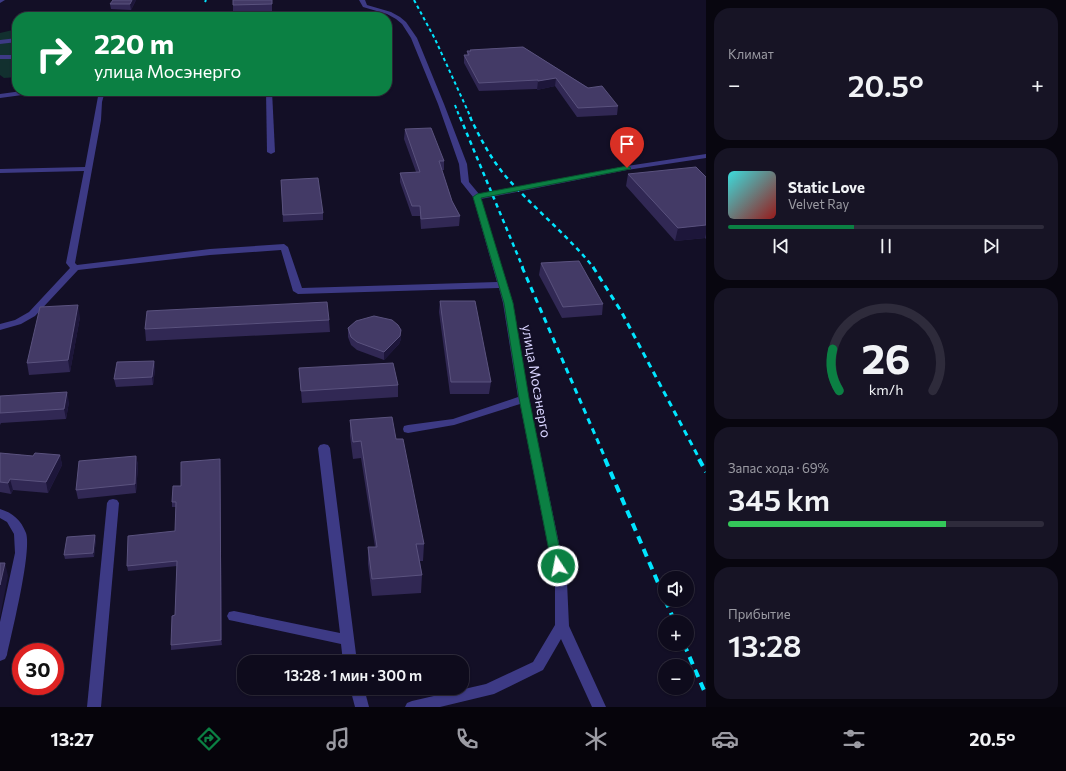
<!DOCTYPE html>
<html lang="ru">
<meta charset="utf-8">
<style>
:root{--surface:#0e0b1c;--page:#171425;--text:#f1f3f6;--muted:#9b9ba3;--line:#2e2b3b;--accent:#0b8043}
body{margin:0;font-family:Commissioner,sans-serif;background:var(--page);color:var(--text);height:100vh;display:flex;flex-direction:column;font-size:15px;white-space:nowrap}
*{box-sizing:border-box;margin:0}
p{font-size:13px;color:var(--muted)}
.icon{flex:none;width:22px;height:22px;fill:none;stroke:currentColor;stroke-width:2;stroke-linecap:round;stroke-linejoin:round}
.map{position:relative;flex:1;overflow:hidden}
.drawer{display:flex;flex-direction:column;gap:8px;padding:8px;background:#08060f;width:360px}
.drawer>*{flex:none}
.banner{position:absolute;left:12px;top:12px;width:380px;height:84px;border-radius:16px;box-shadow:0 1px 3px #0004,0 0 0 1px var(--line);background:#0b8043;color:#fff;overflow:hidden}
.fabs{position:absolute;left:658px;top:571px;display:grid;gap:8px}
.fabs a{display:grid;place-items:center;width:36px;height:36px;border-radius:50%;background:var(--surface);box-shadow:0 1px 3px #0004,0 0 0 1px var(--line);font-size:20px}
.speed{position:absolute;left:12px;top:643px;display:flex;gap:8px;font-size:20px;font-weight:700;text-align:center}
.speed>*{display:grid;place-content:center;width:52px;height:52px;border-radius:50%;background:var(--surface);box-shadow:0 1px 3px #0004,0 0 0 1px var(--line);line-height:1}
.speed .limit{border:6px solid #d22;background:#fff;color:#111}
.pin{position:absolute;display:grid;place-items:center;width:34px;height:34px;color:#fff;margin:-41px -17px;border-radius:50% 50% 50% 0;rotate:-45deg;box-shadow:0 0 4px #0007}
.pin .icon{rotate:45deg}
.me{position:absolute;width:44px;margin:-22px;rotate:349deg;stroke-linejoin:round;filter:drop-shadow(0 0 3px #0008)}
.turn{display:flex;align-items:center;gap:14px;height:84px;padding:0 16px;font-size:18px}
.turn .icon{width:52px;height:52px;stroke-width:2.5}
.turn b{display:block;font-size:28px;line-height:34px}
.big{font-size:30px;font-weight:600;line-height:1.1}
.drawer .card{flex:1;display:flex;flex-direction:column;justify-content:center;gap:6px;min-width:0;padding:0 14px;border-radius:16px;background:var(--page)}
.drawer .dial{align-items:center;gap:0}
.dial svg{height:104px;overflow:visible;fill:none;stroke:var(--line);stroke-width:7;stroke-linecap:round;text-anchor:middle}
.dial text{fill:var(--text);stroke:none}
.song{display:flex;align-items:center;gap:12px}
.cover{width:48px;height:48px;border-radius:6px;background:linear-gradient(135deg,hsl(180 70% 55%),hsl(0 70% 35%))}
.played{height:4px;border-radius:2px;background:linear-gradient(90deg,var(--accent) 40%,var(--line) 40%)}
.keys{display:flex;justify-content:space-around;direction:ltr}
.heat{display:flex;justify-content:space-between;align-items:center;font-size:22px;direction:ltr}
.charge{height:6px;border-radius:3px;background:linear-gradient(90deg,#34c759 69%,var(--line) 0)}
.trip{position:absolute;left:237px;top:655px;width:232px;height:40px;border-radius:16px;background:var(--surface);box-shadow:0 1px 3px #0004,0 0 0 1px var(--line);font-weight:600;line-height:40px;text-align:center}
.menu{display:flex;height:64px;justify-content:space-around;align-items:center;background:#06040b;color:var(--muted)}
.menu .icon{width:28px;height:28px}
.menu .selected{color:var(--accent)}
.menu b{font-size:18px;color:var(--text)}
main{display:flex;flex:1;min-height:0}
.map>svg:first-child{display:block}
</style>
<main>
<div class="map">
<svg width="706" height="707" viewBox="0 0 706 707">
<rect width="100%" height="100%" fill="#130f26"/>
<polygon fill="#12302f" points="17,29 17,77 4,78 0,75 0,33"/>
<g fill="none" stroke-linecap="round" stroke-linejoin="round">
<g fill="#3d3a85" fill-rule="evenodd">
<polygon points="0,0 5,0 0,3"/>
<polygon points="359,0 365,0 367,5 391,12 400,17 406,22 417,38 444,104 467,164 469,182 479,194 627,166 706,154 706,158 627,170 481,199 513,303 529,399 567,582 569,626 606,707 592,707 561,639 543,670 494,694 440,707 405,707 407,703 412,701 486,684 533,662 555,625 555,582 520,404 454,425 408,433 404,432 403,429 404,426 408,425 453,419 518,397 503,303 499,288 298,294 293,291 281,250 210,255 78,270 35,316 21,324 0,330 0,324 15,320 29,312 70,268 66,263 84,171 0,173 0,169 85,167 99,91 105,91 102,102 101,120 75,263 77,265 210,249 284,244 288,247 302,288 497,282 473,197 461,182 459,164 438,104 411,38 402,24 396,19 387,14 363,7"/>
<polygon points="17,38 17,42 0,44 0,40"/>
<rect x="0" y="55" width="17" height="4"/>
<polygon points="22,91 40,91 37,93 0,98 0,94"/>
<polygon points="266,91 272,91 275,152 271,154 267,152"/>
<polygon points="324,444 328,445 330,448 357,662 343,662 341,644 234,621 229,620 227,616 229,612 234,611 340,633 318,448 320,445"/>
<polygon points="113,499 117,500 119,503 101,707 87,707 107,503 109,500"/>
<path d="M0,509C13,513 21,520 26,533C32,551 12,632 7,655L5,659L0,661V622L15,553L14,534L7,522L0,518Z"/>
<polygon points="350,688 364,688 369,707 355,707"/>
</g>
<g stroke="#00e5ff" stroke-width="2" stroke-dasharray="3.5 3" stroke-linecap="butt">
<polyline points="414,0 435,39 471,118"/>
<polyline points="205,2 206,0"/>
<polyline points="455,105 460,118"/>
</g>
<g stroke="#00e5ff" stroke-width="2.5" stroke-dasharray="4.5 4" stroke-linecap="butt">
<polyline points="460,117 523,268"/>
<path d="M470,117C480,138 492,161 508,179C536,210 568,236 594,268"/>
</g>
<g stroke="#00e5ff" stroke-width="3" stroke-dasharray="6 5" stroke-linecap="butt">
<polyline points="522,267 606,460"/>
<polyline points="593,267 621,311 700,460"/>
</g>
<g stroke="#00e5ff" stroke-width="4" stroke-dasharray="8 6" stroke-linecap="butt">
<polyline points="605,459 665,599"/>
<polyline points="699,459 706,472"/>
<polyline points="665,600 675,622"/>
<polyline points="684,644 706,695"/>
</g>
</g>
<g fill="#312854">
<polygon points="136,0 131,10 111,9 110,4"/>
<polygon points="272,0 272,12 233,13 233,5"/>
<polygon points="523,47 618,106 617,115 577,117 555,86 537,90 537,89 479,91 464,63 464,55 467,55 467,51 470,51 470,50"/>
<polygon points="405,129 444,161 444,170 442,170 452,201 460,216 459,226 421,229 420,216 412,216 400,182 400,173 416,172 404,139"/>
<polygon points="628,174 706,177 706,239 705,238 675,241 626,186"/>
<polygon points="281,180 323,213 323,220 283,222"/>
<polygon points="541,263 603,304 602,315 562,318 539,275"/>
<polygon points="440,301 491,382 489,394 450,394 439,312"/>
<polygon points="80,317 70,372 29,375 27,363"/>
<polygon points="329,320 330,332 146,341 145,329"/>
<polygon points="348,328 401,330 401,339 399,344 384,360 357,350 351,345 348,337"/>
<polygon points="154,361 155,369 153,385 116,387 114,379"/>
<polygon points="299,368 398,385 398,397 302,403"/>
<polygon points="0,396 69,402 66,419 1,423 0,425"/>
<polygon points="350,420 396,439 424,544 423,561 420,561 422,575 421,593 372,596 368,564 368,547 375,547 361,458 353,459 350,436"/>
<polygon points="0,453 33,456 60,455 62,465 48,493 13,490 11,494 0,492"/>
<polygon points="136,456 138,465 136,493 78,499 76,490"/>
<polygon points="220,464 222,645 171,650 171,645 175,615 177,566 128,571 127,566 175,531 176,507 172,507 172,502 181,486"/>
<polygon points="96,539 94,557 65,559 64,555"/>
</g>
<g fill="#1d163a">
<polygon points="132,0 136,0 131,10 130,4"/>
<polygon points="556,78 555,86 537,90 538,81"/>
<polygon points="706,225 706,234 705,238 675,241 678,228"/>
<polygon points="78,305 80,317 70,372 68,360"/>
<polygon points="401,330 401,339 399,344 384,360 384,352"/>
<polygon points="154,361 155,369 153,385 152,377"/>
<polygon points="67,392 69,402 66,419 64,409"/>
<polygon points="60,455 62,465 48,493 46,482"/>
<polygon points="136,456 138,465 136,493 135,484"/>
<polygon points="220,459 220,464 222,645 221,640"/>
<polygon points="10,479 13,490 11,494 8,483"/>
<polygon points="95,535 96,539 94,557 93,553"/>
<polygon points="5,563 8,576 0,617 0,585"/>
</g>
<g fill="#433a66" stroke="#5a527e">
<polygon points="113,0 132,0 130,4 110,4"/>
<polygon points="233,0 272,0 272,4 233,5"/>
<polygon points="523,47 588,88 602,86 618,106 578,108 556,78 538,81 538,80 479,83 464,55 469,55 467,51 471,51 470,50"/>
<polygon points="431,128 444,161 439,161 452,201 460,216 421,219 420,206 412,206 400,173 420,172 405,129"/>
<polygon points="696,167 706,177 706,225 678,228 628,174"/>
<polygon points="318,178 323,213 283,215 281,180"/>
<polygon points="579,261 603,304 563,307 541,263"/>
<polygon points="440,301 475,301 491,382 451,382"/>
<polygon points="327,302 329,320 145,329 147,311"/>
<polygon points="78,305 68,360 27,363 40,307"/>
<polygon points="374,316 392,320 398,325 401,330 400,336 384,352 357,342 351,337 348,328 356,321"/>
<polygon points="154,361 152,377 114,379 117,362"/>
<polygon points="393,363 398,385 301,391 299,368"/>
<polygon points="67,392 64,409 0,413 0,396"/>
<polygon points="392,417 396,439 403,439 424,544 416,544 422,575 372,579 368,547 377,547 361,441 353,442 350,420"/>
<polygon points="0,453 33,456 35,453 60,455 46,482 10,479 8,483 0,482"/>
<polygon points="136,456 135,484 76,490 79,461"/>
<polygon points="220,459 221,640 171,645 172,616 175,615 177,561 127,566 128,536 175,531 176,502 172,502 173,486 181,486 181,462"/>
<polygon points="95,535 93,553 64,555 67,537"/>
<polygon points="0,563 5,563 0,585"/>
</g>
<polygon fill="#0b8043" stroke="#07532c" points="627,166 631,168 630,169 481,198 513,303 529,398 563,566 562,570 558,571 553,570 552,566 519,398 504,303 473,197 477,194"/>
<g text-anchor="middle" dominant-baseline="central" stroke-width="4" stroke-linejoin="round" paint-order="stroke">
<g font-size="14" fill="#d9d4ff" stroke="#130f26">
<text transform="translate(537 381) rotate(80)">улица Мосэнерго</text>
</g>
</g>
</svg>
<div class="fabs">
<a><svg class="icon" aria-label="sound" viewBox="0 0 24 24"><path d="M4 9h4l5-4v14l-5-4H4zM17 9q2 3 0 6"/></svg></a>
<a>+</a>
<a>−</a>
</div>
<div class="speed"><div class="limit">30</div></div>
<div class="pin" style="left:627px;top:168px;background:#d93025"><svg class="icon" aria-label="arrive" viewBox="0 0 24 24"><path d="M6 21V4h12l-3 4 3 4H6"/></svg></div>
<svg class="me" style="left:558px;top:566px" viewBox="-20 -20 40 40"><circle r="17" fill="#0b8043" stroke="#fff" stroke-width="3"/><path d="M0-11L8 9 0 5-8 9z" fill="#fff"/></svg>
<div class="trip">13:28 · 1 мин · 300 m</div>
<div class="banner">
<div class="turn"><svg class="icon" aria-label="right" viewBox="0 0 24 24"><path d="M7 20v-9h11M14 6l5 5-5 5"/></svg><div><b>220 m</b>улица Мосэнерго</div></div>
</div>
</div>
<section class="drawer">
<div class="card"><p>Климат</p>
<div class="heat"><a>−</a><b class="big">20.5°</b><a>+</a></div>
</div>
<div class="card">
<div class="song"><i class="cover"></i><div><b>Static Love</b><p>Velvet Ray</p></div></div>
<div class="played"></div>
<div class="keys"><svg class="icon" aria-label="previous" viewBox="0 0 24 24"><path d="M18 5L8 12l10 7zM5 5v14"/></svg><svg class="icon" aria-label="pause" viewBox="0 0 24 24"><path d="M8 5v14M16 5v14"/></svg><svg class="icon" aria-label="next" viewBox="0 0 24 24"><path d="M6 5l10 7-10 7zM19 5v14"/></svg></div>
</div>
<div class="card dial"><svg viewBox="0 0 100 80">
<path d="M14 69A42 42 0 1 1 86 69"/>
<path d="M14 69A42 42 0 0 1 9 37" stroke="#0b8043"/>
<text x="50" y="56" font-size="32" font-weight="700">26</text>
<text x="50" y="72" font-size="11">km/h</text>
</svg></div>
<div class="card"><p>Запас хода · 69%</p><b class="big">345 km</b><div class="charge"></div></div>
<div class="card"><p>Прибытие</p><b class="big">13:28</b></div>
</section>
</main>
<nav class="menu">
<b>13:27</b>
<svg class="icon selected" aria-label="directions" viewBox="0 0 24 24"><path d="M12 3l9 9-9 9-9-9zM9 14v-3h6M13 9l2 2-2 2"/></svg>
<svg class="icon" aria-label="music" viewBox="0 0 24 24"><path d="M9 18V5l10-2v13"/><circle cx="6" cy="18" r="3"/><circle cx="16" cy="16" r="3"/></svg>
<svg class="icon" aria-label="phone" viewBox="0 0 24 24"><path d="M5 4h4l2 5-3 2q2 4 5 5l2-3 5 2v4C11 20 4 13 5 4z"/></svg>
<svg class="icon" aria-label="climate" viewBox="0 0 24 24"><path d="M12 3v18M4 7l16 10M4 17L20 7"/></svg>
<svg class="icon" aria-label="car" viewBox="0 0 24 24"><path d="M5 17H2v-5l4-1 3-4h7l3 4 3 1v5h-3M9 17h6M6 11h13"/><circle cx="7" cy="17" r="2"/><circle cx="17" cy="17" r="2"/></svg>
<svg class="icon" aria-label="filters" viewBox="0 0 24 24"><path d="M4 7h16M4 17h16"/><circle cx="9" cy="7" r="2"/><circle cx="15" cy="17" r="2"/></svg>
<b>20.5°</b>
</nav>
